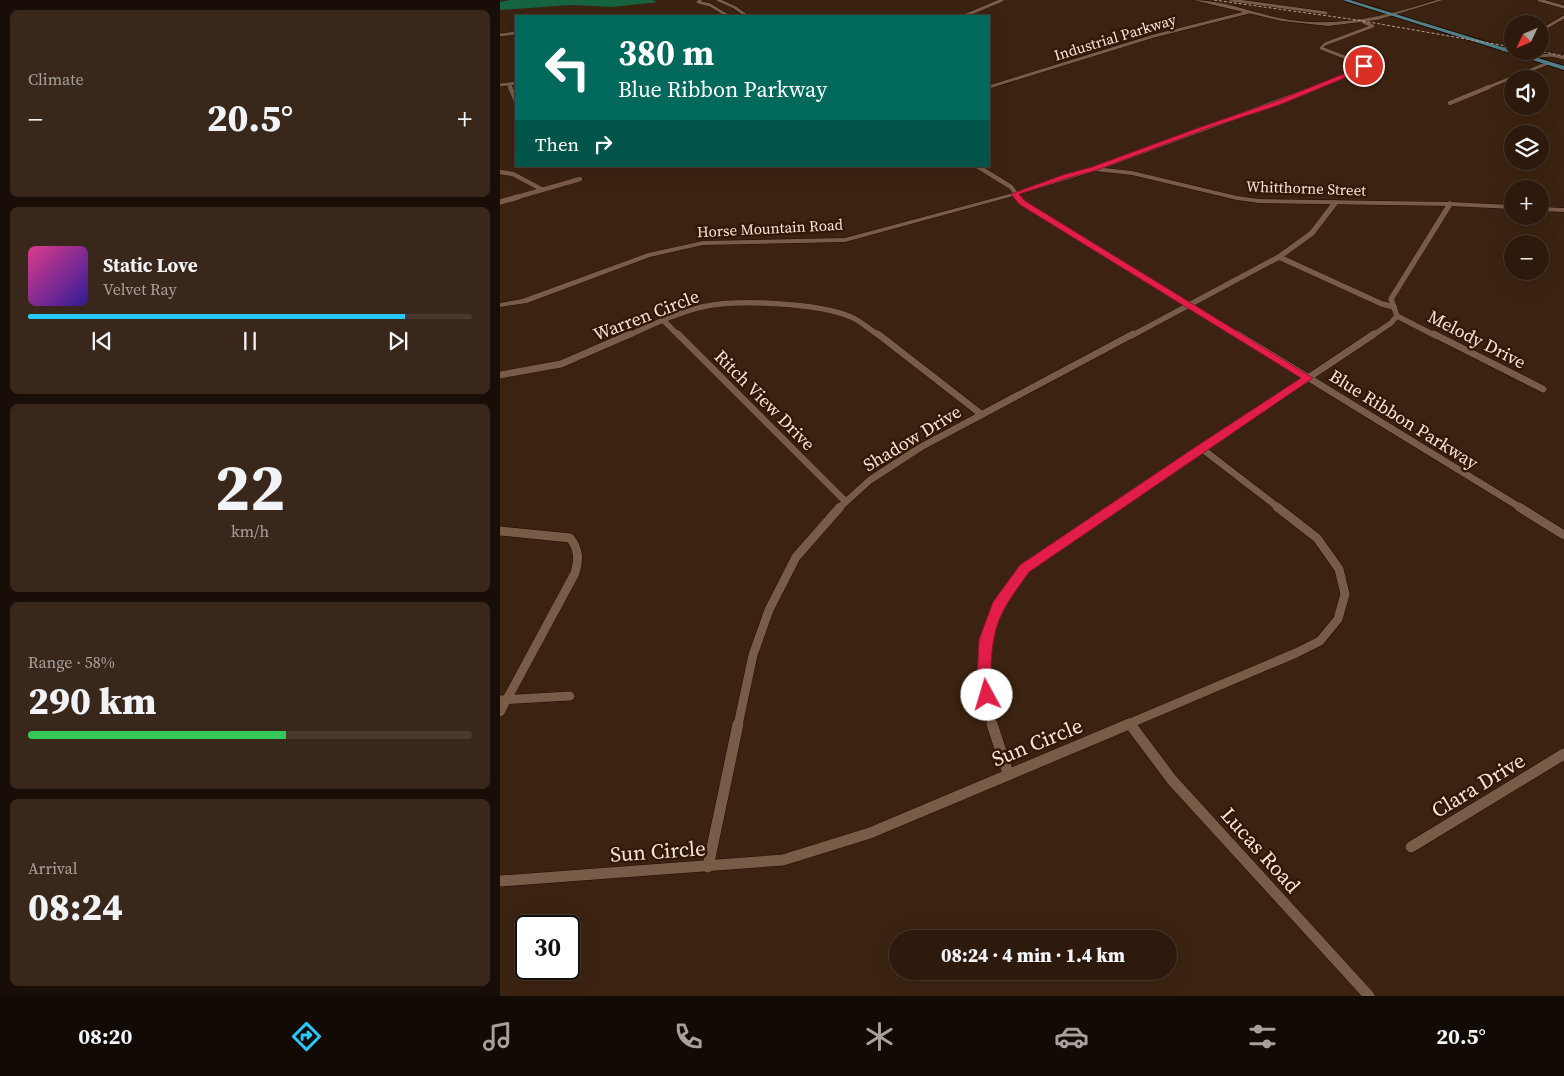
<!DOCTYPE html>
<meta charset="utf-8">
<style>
:root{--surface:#2d1a0d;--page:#39271b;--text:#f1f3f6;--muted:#a7a19d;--line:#48382e;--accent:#29c8ff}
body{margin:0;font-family:"Source Serif 4",serif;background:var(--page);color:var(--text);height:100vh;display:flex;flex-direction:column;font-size:19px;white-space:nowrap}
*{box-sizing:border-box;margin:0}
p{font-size:16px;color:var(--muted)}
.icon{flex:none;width:28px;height:28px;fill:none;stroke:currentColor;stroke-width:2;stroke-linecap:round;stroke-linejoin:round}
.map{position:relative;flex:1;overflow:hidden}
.side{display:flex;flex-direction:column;gap:10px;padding:10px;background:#190e07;width:500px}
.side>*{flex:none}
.guide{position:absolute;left:15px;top:15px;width:475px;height:152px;border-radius:0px;box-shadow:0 5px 20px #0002,0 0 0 1px var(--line);background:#00695c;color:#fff;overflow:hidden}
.needle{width:32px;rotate:226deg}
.controls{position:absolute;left:1004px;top:15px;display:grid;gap:10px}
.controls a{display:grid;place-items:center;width:45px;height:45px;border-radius:50%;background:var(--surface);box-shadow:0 5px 20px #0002,0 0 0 1px var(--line);font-size:25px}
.speed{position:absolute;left:15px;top:915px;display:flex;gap:10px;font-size:25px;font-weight:700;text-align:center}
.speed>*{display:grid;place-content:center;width:65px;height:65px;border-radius:50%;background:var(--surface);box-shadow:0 5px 20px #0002,0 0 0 1px var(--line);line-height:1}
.speed .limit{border:2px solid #111;border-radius:8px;background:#fff;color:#111}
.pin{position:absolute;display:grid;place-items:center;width:42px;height:42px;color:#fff;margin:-21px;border:2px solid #fff;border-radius:50%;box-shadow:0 1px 5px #0007}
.me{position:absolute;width:55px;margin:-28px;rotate:354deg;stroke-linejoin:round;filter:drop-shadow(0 0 4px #0008)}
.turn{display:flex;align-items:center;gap:18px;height:105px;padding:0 20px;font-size:22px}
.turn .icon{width:65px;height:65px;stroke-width:2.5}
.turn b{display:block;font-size:35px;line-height:42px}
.then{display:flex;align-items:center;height:48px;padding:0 20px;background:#0003;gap:10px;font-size:19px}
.big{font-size:38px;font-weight:800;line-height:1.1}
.side .card{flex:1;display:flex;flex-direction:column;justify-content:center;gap:8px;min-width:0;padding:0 18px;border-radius:8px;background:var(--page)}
.side .dial{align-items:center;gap:0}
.dial b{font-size:65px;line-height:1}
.song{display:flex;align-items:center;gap:15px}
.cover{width:60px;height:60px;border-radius:8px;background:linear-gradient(135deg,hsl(330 70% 55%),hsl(250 70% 35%))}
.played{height:5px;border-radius:2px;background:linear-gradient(90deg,var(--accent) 85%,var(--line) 85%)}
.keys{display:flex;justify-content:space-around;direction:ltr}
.heat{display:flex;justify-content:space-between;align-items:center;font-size:28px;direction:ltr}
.charge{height:8px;border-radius:4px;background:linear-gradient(90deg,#34c759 58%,var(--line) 0)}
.trip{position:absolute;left:389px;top:930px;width:288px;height:50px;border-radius:25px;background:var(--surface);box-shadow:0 5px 20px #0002,0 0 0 1px var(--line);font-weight:800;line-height:50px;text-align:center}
.menu{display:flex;height:80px;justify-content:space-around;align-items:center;background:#120a05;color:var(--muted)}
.menu .icon{width:35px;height:35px}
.menu .active{color:var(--accent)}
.menu b{font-size:22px;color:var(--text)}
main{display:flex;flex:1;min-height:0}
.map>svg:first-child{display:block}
</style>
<main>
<section class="side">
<div class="card"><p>Climate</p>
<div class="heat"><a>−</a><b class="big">20.5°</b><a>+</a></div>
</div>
<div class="card">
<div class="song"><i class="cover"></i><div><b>Static Love</b><p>Velvet Ray</p></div></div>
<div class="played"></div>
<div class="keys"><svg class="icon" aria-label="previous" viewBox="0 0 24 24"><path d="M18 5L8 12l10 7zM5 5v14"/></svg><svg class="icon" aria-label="pause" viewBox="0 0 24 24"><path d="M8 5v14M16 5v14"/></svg><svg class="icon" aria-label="next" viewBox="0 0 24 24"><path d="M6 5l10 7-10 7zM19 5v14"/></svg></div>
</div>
<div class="card dial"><b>22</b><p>km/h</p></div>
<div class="card"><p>Range · 58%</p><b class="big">290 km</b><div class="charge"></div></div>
<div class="card"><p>Arrival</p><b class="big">08:24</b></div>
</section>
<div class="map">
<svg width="1064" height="996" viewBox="0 0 1064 996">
<rect width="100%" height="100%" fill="#3c2311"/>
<polygon fill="#176440" points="10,0 152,0 158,2 112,7 71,5 0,10 0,2"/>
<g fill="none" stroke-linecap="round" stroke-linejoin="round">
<g stroke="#220b00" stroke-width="4">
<g id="minor-far5">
<polyline points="200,0 198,2 210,5 228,16"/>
<polyline points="218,0 234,7 247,16"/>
<polyline points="731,0 826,13"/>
<polyline points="1039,0 1064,7"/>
<polyline points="464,16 502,0"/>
<polyline points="1040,31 1064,17"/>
<polyline points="0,35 16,33"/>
<polyline points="1003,50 1012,45"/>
<polyline points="1029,57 1051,55 1064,58"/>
<polyline points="9,84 11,88"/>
<polyline points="0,85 16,83"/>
<polyline points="489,87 654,36 749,12"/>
<polyline points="814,88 864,68 857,62 821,48 825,44 873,26 863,22"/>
<polyline points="986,88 1048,63"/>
</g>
</g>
<g stroke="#220b00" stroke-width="5">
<g id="minor-far4">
<polyline points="10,87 16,101"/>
<polyline points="950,103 989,87"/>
<polyline points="477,166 511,187 519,198"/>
<polyline points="595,169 817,87"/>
<polyline points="0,172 13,174 43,190"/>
<polyline points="14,198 80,179"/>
</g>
</g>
<g stroke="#220b00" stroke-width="6">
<g id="minor-far3">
<polyline points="518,197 522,203 739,336"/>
<polyline points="0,202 18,197"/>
<polyline points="779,257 882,304 894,307"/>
<polyline points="897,316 936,336"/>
<polyline points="163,320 179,336"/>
<path d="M127,336C152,325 176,313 202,307C236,299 319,303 351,317C361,321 370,330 380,336"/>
<polyline points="631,336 779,257 812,233 835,203"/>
<polyline points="872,336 891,323 897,316 891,299 950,204"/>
</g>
</g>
<g stroke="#220b00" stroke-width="8">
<g id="minor-far2">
<polyline points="178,334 345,501"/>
<polyline points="378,334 481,414"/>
<polyline points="737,334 1021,508"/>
<polyline points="934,334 1043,389"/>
<polyline points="0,375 61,364 130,334"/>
<polyline points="701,448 779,508"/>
<polyline points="339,508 370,480 421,447 633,334"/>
<polyline points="613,508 874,334"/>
</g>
</g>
<g stroke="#220b00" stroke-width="10">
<g id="minor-far1">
<polyline points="1019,507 1064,535"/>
<path d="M0,531L70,538C79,549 79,560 75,573L0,712"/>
<polyline points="0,700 70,696"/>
<polyline points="238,725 253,655 269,610 296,557 340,507"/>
<polyline points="492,725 484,681 486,640 497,606 525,569 615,507"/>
<polyline points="626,725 796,653 820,641 838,619 845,594 839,569 817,538 777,507"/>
</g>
</g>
<g stroke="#220b00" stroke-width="12">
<g id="minor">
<polyline points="492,724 508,773"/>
<polyline points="630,724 672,780 869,996"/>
<polyline points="911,847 1064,754"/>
<polyline points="208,867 238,724"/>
<polyline points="0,881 283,860 370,833 629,724"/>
</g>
</g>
<g stroke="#220b00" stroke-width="1">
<g id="tertiary">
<path d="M693,0C722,0 751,12 779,18C834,29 884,17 937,0H943L877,20L828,26L782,21Z"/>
<polygon points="595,167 632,171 737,196 759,199 950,202 1012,205 1012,209 950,206 759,203 737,200 632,175 595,171 517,195 345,242 203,245 150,257 27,303 0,307 0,303 22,299 148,253 203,241 345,238 513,193"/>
<polygon points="1040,207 1064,208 1064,212 1040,211"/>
</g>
</g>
<g stroke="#220b00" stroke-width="2">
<polygon id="primary" points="842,0 850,0 1064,66 1064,70"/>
</g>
<use href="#minor-far5" stroke="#795c48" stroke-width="3"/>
<use href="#minor-far4" stroke="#795c48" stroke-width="4.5"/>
<use href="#minor-far3" stroke="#795c48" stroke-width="5.5"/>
<use href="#minor-far2" stroke="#795c48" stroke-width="7"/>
<use href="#minor-far1" stroke="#795c48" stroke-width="9"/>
<use href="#minor" stroke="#795c48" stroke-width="11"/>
<use href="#tertiary" fill="#795c48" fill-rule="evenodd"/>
<use href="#primary" fill="#51808b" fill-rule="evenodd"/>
<g stroke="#b39e91" stroke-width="1" stroke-dasharray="3 2" stroke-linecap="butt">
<polyline points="714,0 857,20 1012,47"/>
<polyline points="1038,51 1064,56"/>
</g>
</g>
<path fill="#e11d48" stroke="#92132f" d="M864,64L867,66L866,69L779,105L706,129L597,170L568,178L519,194L525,201L813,378L529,572C504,607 493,620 491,665C491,674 494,694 492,700L487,702L482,700L477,681L479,640L493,602L520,565L697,446L801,378L519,204L511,194L563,175L592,167L701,127L774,102L861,67Z"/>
<g text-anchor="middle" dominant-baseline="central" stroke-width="5" stroke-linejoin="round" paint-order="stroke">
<g font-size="15" fill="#f6e4d9" stroke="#321907">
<text transform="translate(615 37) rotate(-17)">Industrial Parkway</text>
<text transform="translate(806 188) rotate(2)">Whitthorne Street</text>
<text transform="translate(270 228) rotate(-3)">Horse Mountain Road</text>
</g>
<g font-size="18" fill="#f6e4d9" stroke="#321907">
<text transform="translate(146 315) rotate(-21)">Warren Circle</text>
<text transform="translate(977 339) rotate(27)">Melody Drive</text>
<text transform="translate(265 400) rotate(45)">Ritch View Drive</text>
<text transform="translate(904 419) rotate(32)">Blue Ribbon Parkway</text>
<text transform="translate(412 438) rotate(-31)">Shadow Drive</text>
</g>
<g font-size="21" fill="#f6e4d9" stroke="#321907">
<text transform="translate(537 742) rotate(-22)">Sun Circle</text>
<text transform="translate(978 785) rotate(-31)">Clara Drive</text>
<text transform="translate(761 850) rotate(48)">Lucas Road</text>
<text transform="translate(158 851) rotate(-4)">Sun Circle</text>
</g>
</g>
</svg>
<div class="controls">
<a><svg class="needle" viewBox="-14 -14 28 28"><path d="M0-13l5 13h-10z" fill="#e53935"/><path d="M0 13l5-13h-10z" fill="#a7a19d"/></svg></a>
<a><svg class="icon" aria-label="sound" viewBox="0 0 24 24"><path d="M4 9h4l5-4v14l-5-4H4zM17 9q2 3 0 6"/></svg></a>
<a><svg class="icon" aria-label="layers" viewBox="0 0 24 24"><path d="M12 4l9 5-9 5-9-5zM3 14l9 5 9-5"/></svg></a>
<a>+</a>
<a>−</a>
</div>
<div class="speed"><div class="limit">30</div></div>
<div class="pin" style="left:864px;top:66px;background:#d93025"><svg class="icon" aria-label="arrive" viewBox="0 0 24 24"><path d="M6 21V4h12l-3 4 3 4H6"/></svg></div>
<svg class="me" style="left:487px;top:695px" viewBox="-20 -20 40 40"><circle r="19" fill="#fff"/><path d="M0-13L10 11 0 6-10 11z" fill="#e11d48"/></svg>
<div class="trip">08:24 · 4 min · 1.4 km</div>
<div class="guide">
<div class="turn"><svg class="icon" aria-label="left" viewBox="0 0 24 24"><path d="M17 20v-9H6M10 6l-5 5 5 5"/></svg><div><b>380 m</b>Blue Ribbon Parkway</div></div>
<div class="then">Then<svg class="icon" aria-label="right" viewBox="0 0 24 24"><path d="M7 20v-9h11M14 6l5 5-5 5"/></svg></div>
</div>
</div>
</main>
<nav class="menu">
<b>08:20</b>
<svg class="icon active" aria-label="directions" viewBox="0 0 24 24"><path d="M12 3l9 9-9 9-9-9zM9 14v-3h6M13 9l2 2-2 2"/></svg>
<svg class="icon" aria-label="music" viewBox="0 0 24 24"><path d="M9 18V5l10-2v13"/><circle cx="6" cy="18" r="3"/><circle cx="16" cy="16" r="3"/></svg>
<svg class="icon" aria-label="phone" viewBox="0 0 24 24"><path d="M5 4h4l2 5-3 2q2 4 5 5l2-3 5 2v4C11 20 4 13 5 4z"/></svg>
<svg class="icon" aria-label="climate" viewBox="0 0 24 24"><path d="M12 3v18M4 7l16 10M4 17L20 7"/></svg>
<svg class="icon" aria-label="car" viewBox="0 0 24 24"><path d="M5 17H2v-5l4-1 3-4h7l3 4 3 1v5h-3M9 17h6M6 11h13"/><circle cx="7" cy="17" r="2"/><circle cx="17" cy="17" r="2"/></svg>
<svg class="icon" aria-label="filters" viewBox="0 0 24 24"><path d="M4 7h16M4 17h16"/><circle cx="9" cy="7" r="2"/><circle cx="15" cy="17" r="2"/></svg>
<b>20.5°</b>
</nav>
